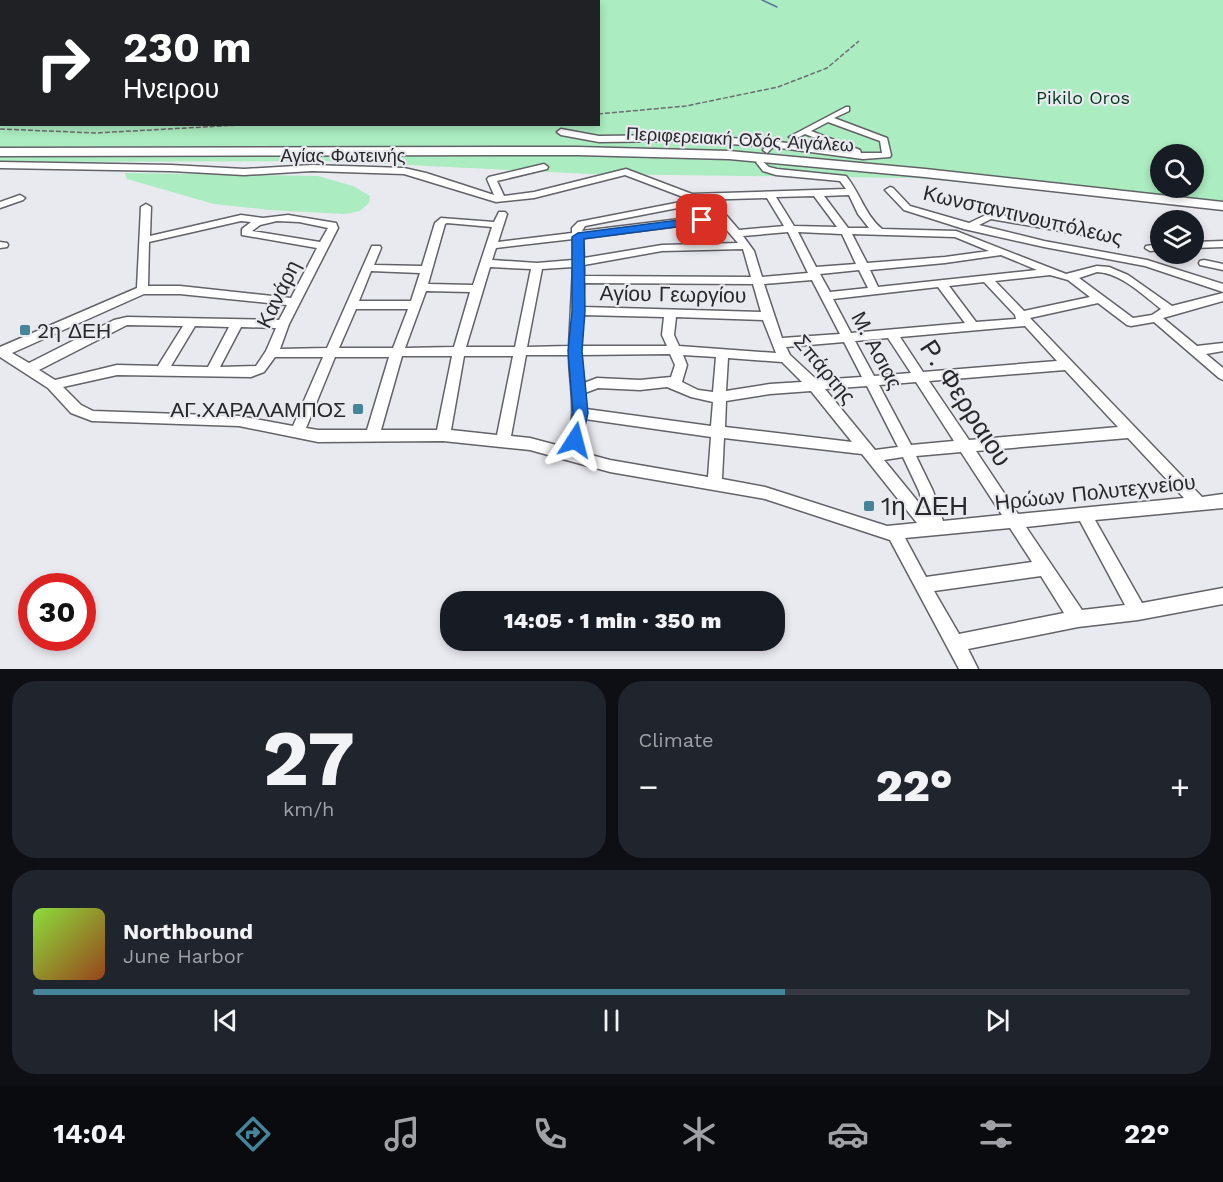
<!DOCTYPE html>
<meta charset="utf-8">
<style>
:root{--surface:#171b24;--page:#20242c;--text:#f1f3f6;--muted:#9ea1a6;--line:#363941;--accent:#458499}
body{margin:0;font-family:"Work Sans",sans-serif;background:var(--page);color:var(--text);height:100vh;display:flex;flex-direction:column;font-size:22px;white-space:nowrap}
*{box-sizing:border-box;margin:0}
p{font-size:20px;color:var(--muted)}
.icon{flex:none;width:33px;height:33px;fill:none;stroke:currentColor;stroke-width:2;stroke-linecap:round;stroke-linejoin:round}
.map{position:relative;height:669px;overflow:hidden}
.panel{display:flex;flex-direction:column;gap:12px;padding:12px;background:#0d0f14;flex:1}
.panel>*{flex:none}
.banner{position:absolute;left:0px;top:0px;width:600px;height:126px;box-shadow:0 3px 9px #0003;background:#202124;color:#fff;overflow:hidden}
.fabs{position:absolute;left:1150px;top:144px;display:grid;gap:12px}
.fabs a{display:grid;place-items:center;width:54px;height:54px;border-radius:50%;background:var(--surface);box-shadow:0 3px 9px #0003;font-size:30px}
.speed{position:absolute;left:18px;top:573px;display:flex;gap:12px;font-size:30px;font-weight:700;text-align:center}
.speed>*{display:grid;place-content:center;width:78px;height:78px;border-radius:50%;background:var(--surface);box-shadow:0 3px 9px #0003;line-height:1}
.speed .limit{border:9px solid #d22;background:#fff;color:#111}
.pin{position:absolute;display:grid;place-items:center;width:51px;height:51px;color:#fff;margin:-26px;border-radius:12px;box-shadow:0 3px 9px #0006}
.me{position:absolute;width:66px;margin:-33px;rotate:9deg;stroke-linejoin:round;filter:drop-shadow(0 0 4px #0008)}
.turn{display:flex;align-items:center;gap:21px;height:126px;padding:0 24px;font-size:27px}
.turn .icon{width:78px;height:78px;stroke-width:2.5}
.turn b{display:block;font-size:42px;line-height:51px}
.big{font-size:45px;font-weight:800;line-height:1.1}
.panel .widget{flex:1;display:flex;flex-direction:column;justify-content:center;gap:9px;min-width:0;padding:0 21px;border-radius:24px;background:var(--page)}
.panel .dial{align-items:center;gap:0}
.dial b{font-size:78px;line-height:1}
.song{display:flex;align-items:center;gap:18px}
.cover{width:72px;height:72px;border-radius:9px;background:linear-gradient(135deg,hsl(90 70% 55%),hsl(20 70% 35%))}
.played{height:6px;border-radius:3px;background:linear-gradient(90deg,var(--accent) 65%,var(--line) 65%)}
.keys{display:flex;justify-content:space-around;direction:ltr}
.heat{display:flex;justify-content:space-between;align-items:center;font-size:33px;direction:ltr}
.panel .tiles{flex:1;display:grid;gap:12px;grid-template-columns:1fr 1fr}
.widget:last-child{grid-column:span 2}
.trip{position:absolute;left:440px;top:591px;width:345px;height:60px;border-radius:24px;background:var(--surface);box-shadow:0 3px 9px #0003;font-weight:800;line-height:60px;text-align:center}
.dock{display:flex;height:96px;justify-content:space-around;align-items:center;background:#090b0e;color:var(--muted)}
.dock .icon{width:42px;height:42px}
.dock .active{color:var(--accent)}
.dock b{font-size:27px;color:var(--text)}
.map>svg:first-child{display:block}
</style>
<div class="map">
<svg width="1223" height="669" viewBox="0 0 1223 669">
<rect width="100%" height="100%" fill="#e9e9f0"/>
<g fill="#abecc0" fill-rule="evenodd">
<path d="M0,0L563,1L2,2V124H598V2L564,0H1223V206L914,178L590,174L325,161L0,162ZM1161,154H1194V188H1161Z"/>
<polygon points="125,173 318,176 353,186 370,196 369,203 360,211 345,214 269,210 214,204 127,179"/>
</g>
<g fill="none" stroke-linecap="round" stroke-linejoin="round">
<polyline stroke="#567299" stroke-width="1.5" points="762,0 777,7"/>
<g stroke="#626268" stroke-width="3">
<g id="minor">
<rect x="0" y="70" width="2" height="4"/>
<path d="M846,107H849V111L834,118L887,138L891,155L890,157L863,159L773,147L767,153L763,150L766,146H764L677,141L599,142L561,135L557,132L561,129L599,136L677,135L764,140L848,151L805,134L793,140L789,137ZM828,122L880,141L882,153H861L860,150L811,131Z"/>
<path d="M760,159L769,167L777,169L846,176C860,193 865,215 882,229L956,231L1066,274L1097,266L1109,267L1128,275L1172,306L1223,293V301L1163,318L1197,346L1223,343V351L1206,354L1223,368V380L1219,378L1154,322L1131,326L1127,325L1098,303L1030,318L1202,497L1223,494V508L1095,520L1142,603L1223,588V604L1138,620L1078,627L968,649L978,669H959L890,540L765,499L610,472L530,450L443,441L318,442L239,426L92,421L71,413L48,388L0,357V347L137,288L141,207L146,204L151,207L150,236L241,215L263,218L288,215L336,223L338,228L289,324L280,349L327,348L372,246H380L381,248L374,265L422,266L435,223L441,218L494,222L499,212H505L507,214L498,242L572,233V228L578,222L691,200L625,175L534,198L496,202L404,174L312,171L244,175L171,171L0,168V162L171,165L244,169L312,165L404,168L426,173L494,195L487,179L489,177L544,164L548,167L547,169L497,181L504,196L534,192L626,169L692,194L846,189L840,181L776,175L763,171L756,162ZM849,195L858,214L869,228H848L824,196ZM814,196L837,227L794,226L776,197ZM767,198L784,226L739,230L726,215L696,200ZM693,205L712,215L582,231L585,226ZM241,221L251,222L242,229V235L317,248L291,298L180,286H148L149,242ZM277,221L299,222L328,228L320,242L252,231L260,225ZM719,221L738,243L662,245L584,258L583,238ZM447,223L492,227L473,285L428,284L445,224ZM788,232L808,273L762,277L754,251L743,236ZM798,232L842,234L856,264L816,267ZM852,234L955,237L989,251L945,257L867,263ZM573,239V260L537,263L492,260L496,248ZM743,249L751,277L584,276V265L662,251ZM1001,255L1037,270L878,287L870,270L945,263ZM490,267L531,269L515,347H466ZM573,267L569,346L527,347L542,269ZM859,270L868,288L830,292L820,274ZM371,271L420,273L411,301H359ZM1097,272C1121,273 1143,295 1161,309L1152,315L1133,318L1079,278ZM1050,275L1068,280L1090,297L1024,311L995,281ZM812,280L840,334L782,338L764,284ZM984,282L1015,315L1016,319L976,322L949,286ZM584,283L753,284L761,312L583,307ZM938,287L965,323L851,333L833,299ZM426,291L470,292L454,347L405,348ZM144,294H180L287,305L279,320L127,317L114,320L29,363L12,353ZM356,309H408L393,348H339ZM583,315L664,317L662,335L667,346H581ZM676,317L763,320L776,353L679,346L674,335ZM127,325L183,326L158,366L117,365L55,380L39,370ZM195,326L229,327L208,367L171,366ZM1025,326L1057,361L923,372L900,337ZM241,327L276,328L266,351L256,366L220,367ZM888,338L911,373L874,376L855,341ZM844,342L862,377L817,380L790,355L786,347ZM670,354L675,365L671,377L640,380L597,378L584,383L581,355ZM526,355H569C569,387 579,418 564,447L530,438L511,436ZM683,355L716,357L713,392L698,390L682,382L687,365ZM402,356H452L437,430H381ZM464,356H513L497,435L451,430ZM275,357H323L293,426L239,416L93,411L81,405L63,387L117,375L251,377L264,372ZM335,357H389L367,430H318L306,428ZM728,358L782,362L802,382L770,384L726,391ZM1065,370L1118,427L969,440L929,381ZM916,382L954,441L911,445L879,385ZM867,386L898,447L875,450L825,389ZM667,387L691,397L713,402L711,426L586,409L585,393L598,388L640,390ZM811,391L852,442L725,427L726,401L770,394ZM585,419L711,437L708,477L610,460L576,451L581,440ZM724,438L862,454L917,523L887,526L765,487L722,479ZM1128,438L1184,498L1018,514L976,451ZM961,452L1002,515L943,521L933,491L916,456ZM903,457L919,491L924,509L884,460ZM1080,521L1125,605L1082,610L1026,527ZM1010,528L1032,562L926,577L905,538ZM1041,576L1064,613L959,634L934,591Z"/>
<polygon points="890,187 893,188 910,206 969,223 990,213 1087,230 1087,234 1083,235 991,219 979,225 1044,241 1147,260 1223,284 1223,292 1145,266 1044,247 964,229 904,210 885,190"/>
<polygon points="20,195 25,198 23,200 0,208 0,202"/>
<polygon points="1223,241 1223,247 1194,248 1194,242"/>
<polygon points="0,242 7,243 8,245 7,247 0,248"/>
<polygon points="1161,244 1161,250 1150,251 1145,248 1146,246"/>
<polygon points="1204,260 1223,264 1223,270 1200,265 1199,263 1200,261"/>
</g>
</g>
<g stroke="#626268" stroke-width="3">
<polygon id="highway" points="578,147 729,151 925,169 1223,202 1223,210 925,177 729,159 578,155 0,156 0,148"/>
</g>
<use href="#minor" fill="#fff" fill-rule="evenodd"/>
<use href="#highway" fill="#fff" fill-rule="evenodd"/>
<g stroke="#6d6d71" stroke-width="1.5" stroke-dasharray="5 2" stroke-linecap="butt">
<polyline points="598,114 686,106 778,87 827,68 859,41"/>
<polyline points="0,129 96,133 257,124"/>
</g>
</g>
<polygon fill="#1a73e8" stroke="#114b97" stroke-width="1.5" points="702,217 708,220 706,223 584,239 585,311 582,351 588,413 581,444 575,446 570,444 567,440 573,413 568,351 572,311 572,237 578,233"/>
<g fill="#458499" stroke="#e9e9f0" stroke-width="2">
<rect x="19" y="324" width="12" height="12" rx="3"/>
<rect x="352" y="403" width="12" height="12" rx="3"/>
<rect x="863" y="500" width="12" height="12" rx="3"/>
</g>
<g text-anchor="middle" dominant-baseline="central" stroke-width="4.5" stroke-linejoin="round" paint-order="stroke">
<g font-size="18" fill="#00381c" stroke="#e9e9f0">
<text x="1083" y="97">Pikilo Oros</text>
</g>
<g font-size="18" fill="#28282b" stroke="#e9e9f0">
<text transform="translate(740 139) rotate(3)">Περιφερειακή Οδός Αιγάλεω</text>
<text x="343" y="155">Αγίας Φωτεινής</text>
</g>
<g font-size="21" fill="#28282b" stroke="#e9e9f0">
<text transform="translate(1023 215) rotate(13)">Κωνσταντινουπόλεως</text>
<text transform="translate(278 294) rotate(-64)">Κανάρη</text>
<text transform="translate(673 294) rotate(1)">Αγίου Γεωργίου</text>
<text transform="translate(877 350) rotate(62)">Μ. Ασιας</text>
<text transform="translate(825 369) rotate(50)">Σπάρτης</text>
<text transform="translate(1095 492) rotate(-6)">Ηρώων Πολυτεχνείου</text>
</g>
<g font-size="21" fill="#28282b" stroke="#e9e9f0" text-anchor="start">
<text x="37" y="330">2η ΔΕΗ</text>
<text x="346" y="409" text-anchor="end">ΑΓ.ΧΑΡΑΛΑΜΠΟΣ</text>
</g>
<g font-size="26" fill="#28282b" stroke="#e9e9f0">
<text transform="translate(966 403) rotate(57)">Ρ. Φερραιου</text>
</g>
<g font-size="26" fill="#28282b" stroke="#e9e9f0" text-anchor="start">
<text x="881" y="506">1η ΔΕΗ</text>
</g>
</g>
</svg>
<div class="fabs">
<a><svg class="icon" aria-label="search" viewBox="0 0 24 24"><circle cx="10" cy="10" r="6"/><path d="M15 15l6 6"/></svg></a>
<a><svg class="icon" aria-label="layers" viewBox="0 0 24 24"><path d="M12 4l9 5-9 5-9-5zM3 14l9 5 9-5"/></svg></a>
</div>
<div class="speed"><div class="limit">30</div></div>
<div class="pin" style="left:702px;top:220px;background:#d93025"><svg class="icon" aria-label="arrive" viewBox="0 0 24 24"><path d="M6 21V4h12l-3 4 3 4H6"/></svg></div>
<svg class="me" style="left:575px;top:440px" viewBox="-20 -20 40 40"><path d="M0-17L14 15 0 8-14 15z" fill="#1a73e8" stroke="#fff" stroke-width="4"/></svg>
<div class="trip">14:05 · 1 min · 350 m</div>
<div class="banner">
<div class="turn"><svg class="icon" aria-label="right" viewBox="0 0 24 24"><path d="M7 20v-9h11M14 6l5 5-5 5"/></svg><div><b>230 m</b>Ηνειρου</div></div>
</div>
</div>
<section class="panel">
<div class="tiles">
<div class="widget dial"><b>27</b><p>km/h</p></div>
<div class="widget"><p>Climate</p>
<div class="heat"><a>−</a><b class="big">22°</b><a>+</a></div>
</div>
<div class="widget">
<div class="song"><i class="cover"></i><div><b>Northbound</b><p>June Harbor</p></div></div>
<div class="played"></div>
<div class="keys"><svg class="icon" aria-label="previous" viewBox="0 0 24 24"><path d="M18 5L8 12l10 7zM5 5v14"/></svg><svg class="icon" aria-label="pause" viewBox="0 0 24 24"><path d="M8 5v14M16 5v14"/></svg><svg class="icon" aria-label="next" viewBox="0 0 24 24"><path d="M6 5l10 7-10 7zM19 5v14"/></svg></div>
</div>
</div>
</section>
<nav class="dock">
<b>14:04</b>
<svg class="icon active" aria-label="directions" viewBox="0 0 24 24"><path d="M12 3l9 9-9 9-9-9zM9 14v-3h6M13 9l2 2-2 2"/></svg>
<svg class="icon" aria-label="music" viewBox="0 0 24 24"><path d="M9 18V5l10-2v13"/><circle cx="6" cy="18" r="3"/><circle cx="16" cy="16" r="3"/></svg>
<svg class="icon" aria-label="phone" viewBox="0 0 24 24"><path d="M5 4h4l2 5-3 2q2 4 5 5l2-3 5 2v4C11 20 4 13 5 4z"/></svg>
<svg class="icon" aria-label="climate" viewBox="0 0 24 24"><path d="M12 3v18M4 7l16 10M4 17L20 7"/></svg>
<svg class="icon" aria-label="car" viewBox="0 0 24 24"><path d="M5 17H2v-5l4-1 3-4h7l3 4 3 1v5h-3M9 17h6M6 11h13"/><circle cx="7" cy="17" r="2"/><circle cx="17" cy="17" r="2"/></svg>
<svg class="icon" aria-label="filters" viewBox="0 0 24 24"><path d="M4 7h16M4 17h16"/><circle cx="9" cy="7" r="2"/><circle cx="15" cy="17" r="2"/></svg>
<b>22°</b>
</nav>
